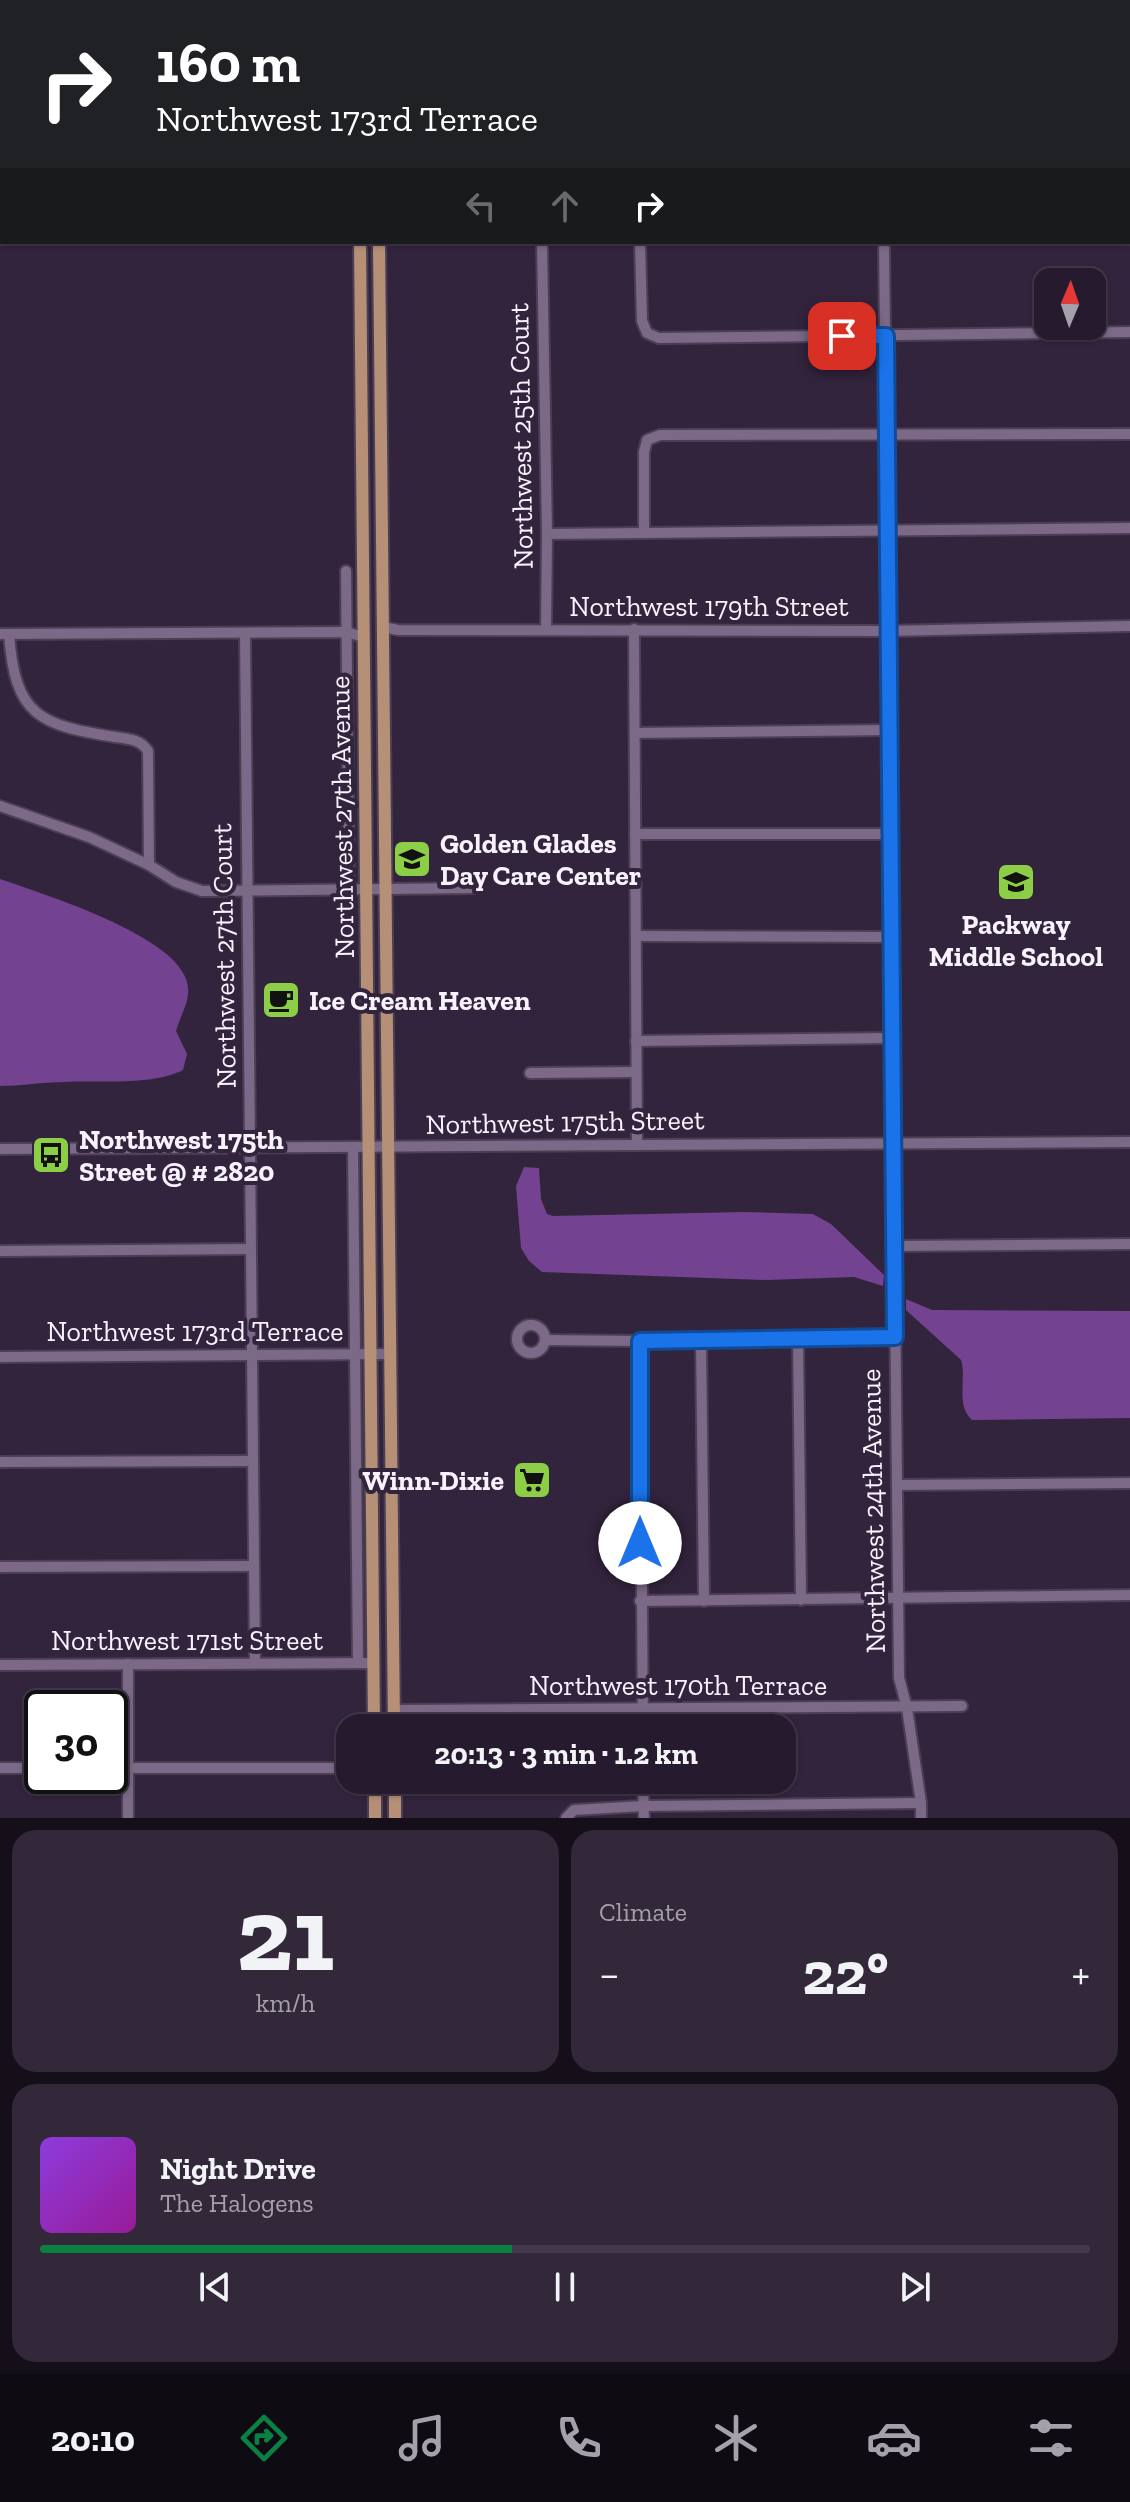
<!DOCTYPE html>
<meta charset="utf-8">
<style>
:root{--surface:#261b2e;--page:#32283a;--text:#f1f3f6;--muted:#a4a1aa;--line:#42394a;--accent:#0b8043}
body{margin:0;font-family:"Zilla Slab",serif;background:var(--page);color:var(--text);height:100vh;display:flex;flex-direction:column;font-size:30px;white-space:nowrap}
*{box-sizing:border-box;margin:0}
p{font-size:26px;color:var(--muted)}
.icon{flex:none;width:44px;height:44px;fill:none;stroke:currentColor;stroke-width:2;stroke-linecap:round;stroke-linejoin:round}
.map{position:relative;height:1818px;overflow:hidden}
.drawer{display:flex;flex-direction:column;gap:12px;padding:12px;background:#150f19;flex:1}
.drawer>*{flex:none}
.guide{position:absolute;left:0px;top:0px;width:1130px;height:244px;box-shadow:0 2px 6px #0004,0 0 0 2px var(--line);background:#202124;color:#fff;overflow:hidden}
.needle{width:52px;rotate:2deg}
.controls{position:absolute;left:1034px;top:268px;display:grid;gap:16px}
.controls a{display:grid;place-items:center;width:72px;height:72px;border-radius:16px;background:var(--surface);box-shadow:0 2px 6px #0004,0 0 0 2px var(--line);font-size:40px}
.speed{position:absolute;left:24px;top:1690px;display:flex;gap:16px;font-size:40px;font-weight:700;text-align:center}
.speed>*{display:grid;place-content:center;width:104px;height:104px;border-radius:50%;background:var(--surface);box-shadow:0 2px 6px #0004,0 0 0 2px var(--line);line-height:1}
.speed .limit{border:4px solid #111;border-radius:12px;background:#fff;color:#111}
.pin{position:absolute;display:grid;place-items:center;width:68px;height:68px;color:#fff;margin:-34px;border-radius:16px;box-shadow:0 4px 12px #0006}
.me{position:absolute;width:88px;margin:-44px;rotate:0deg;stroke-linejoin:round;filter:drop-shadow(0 0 6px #0008)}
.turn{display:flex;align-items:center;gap:28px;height:168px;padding:0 24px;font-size:36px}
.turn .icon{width:104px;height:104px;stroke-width:2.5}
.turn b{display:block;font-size:56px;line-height:68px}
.lanes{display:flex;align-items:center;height:76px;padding:0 24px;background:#0003;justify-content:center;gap:40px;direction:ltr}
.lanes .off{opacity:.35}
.big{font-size:60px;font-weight:700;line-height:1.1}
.drawer .card{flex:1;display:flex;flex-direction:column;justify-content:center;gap:12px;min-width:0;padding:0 28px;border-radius:24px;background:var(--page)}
.drawer .dial{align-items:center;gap:0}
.dial b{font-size:104px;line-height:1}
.song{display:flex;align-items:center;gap:24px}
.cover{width:96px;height:96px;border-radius:12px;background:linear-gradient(135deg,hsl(270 70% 55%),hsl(300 70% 35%))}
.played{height:8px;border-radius:4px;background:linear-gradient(90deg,var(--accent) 45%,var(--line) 45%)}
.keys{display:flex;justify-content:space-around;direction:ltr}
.heat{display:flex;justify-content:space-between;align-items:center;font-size:44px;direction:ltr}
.drawer .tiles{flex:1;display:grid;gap:12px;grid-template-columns:1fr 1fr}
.card:last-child{grid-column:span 2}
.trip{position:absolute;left:336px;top:1714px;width:460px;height:80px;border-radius:24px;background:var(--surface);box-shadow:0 2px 6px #0004,0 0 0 2px var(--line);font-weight:700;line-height:80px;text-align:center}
.dock{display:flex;height:128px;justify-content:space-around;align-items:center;background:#0f0b12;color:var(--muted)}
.dock .icon{width:56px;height:56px}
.dock .active{color:var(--accent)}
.dock b{font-size:36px;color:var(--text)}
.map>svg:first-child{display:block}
</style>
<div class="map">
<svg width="1130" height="1818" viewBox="0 0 1130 1818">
<rect width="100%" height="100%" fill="#33243d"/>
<g fill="#734290">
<path d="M0,879C43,894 171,934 186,979C193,998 181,1013 176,1031L187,1054L183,1070C152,1086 98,1080 64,1082C42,1082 22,1086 0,1086Z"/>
<polygon points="524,1167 539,1168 541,1199 547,1214 553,1216 744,1212 813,1214 831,1224 884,1275 883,1286 854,1277 767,1280 542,1272 529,1261 521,1248 516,1186"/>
<path d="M906,1299L932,1310L1130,1311V1418L972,1420C955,1404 967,1379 961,1360L906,1310Z"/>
</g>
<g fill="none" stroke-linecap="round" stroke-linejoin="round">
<g stroke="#4c3f54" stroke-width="14">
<g id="minor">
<polyline points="618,0 618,2"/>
<polyline points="883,0 883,2"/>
<polyline points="11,2 11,0"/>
<polyline points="1092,2 1092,0"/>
<polyline points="1128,86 1130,85"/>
<polyline points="0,95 2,95"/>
<polyline points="1128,236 1130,237"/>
<polyline points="542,242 547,534 546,629"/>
<polyline points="640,242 642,321 647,333 659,338 1130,332"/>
<polyline points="884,242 899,1678 907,1708 921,1803 921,1818"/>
<polyline points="644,532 644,452 647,440 660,435 1130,434"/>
<polyline points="547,534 1130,528"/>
<polyline points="346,571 349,889"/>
<polyline points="383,627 398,630 887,631 1130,626"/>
<polyline points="634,629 637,1144"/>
<polyline points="245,633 255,1663"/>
<polyline points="0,634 346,632 364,637"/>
<path d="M9,634C15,716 39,725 115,737C129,739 140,739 148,751L149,865"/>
<polyline points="635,733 888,730"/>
<polyline points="0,806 89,837 149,865 176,882 202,891 475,888"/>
<polyline points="635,834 889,834"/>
<polyline points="636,936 891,937"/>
<polyline points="636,1041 892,1038"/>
<polyline points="530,1073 636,1072"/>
<polyline points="353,1148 358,1663"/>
<polyline points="0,1149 1130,1142"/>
<polyline points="895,1246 1130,1244"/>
<polyline points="0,1251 251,1249"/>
<circle cx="531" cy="1339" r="14"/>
<polyline points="798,1338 801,1600"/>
<polyline points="546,1340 640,1341 895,1337"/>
<polyline points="701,1340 704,1601"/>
<polyline points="640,1341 643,1728"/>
<polyline points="0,1357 390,1354"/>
<polyline points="0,1462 253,1461"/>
<polyline points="897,1485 1130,1483"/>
<polyline points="0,1567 254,1566"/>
<polyline points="640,1601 1130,1595"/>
<polyline points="128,1664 128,1818"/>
<polyline points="0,1665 374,1663"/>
<polyline points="394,1710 962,1706"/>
<polyline points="0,1768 42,1768"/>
<polyline points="110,1768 350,1768"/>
<polyline points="643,1780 644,1818"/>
<polyline points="566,1818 574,1810 643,1806 921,1803"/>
</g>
</g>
<g stroke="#4c3f54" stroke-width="16">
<g id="major">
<polyline points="356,0 356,2"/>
<polyline points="376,0 376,2"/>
<polyline points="1128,100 1130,100"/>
<polyline points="0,110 2,110"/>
<polyline points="1128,119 1130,119"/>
<polyline points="0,130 2,130"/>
<polyline points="360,242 374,1728"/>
<polyline points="379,242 394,1728"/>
<polyline points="375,1780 375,1818"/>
<polyline points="395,1780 395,1818"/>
</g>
</g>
<use href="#minor" stroke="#7b6987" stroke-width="10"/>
<use href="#major" stroke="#b59076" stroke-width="12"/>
</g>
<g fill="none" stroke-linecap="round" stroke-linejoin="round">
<g stroke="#114b97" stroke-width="20">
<polyline id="route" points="640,1543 640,1341 895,1337 886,336 842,336"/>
</g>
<use href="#route" stroke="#1a73e8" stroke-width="14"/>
</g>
<defs>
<g id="school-square" transform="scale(2)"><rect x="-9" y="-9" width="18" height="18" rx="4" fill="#8cce45" stroke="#33243d"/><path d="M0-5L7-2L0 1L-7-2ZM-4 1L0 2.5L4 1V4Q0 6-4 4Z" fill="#111"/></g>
<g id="cafe-square" transform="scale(2)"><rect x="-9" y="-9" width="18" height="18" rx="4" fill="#8cce45" stroke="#33243d"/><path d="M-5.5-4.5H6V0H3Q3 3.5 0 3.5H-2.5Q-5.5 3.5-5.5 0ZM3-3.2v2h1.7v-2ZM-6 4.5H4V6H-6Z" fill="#111"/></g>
<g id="bus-square" transform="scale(2)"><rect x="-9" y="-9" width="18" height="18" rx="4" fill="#8cce45" stroke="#33243d"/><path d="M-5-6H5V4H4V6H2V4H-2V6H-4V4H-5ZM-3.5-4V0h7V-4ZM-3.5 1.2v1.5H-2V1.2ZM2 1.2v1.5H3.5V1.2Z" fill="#111"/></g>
<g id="supermarket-square" transform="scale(2)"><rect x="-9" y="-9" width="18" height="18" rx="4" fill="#8cce45" stroke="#33243d"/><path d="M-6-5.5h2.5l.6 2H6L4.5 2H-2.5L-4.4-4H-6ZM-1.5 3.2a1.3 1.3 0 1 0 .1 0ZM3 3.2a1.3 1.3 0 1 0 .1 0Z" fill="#111"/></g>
</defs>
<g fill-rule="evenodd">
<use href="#school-square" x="412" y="859"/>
<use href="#school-square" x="1016" y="882"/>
<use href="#cafe-square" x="281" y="1000"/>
<use href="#bus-square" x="51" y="1155"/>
<use href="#supermarket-square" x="532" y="1480"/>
</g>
<g text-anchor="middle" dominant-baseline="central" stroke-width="8" stroke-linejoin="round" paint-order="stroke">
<g font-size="28" fill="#f8f2fd" stroke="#33243d">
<text transform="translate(521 436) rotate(-91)">Northwest 25th Court</text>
<text x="709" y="606">Northwest 179th Street</text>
<text transform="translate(342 817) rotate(-91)">Northwest 27th Avenue</text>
<text transform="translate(224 956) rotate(-91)">Northwest 27th Court</text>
<text transform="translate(565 1122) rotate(-1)">Northwest 175th Street</text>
<text x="195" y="1331">Northwest 173rd Terrace</text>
<text transform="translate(873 1511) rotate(-91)">Northwest 24th Avenue</text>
<text x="187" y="1640">Northwest 171st Street</text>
<text x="678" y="1685">Northwest 170th Terrace</text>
</g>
<g font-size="28" font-weight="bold" fill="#f8f2fd" stroke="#33243d" text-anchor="start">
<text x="440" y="843">Golden Glades<tspan x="440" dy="32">Day Care Center</tspan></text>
<text x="1016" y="924" text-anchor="middle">Packway<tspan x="1016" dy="32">Middle School</tspan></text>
<text x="309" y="1000">Ice Cream Heaven</text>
<text x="79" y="1139">Northwest 175th<tspan x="79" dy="32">Street @ # 2820</tspan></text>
<text x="504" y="1480" text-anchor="end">Winn-Dixie</text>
</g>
</g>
</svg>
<div class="controls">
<a><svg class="needle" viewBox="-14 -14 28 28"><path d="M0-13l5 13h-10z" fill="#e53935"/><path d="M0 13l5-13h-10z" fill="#a4a1aa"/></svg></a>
</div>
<div class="speed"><div class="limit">30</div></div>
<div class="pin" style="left:842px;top:336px;background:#d93025"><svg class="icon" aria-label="arrive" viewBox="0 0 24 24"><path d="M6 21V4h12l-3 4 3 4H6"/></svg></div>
<svg class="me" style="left:640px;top:1543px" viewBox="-20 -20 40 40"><circle r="19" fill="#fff"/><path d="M0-13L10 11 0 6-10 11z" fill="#1a73e8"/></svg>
<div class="trip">20:13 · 3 min · 1.2 km</div>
<div class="guide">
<div class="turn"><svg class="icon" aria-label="right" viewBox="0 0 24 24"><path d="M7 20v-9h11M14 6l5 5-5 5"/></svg><div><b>160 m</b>Northwest 173rd Terrace</div></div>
<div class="lanes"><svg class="icon off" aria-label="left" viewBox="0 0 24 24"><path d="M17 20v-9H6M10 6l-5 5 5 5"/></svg><svg class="icon off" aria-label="ahead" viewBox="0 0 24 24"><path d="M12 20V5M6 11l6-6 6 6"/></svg><svg class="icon" aria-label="right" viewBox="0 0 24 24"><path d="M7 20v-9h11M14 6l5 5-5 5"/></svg></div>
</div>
</div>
<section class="drawer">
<div class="tiles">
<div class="card dial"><b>21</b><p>km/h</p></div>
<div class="card"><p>Climate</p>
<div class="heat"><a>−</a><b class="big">22°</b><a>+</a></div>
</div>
<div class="card">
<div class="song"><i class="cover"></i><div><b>Night Drive</b><p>The Halogens</p></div></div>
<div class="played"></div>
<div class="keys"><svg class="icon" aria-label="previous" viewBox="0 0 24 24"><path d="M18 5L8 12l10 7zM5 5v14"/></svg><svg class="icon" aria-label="pause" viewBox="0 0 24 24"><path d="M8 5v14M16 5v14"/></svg><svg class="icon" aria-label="next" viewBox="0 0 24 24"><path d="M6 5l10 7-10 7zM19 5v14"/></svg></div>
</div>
</div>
</section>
<nav class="dock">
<b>20:10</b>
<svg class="icon active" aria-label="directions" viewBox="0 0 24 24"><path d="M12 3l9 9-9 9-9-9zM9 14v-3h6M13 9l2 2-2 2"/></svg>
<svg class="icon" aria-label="music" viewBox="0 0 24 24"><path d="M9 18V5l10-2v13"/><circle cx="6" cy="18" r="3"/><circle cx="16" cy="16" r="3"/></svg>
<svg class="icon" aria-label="phone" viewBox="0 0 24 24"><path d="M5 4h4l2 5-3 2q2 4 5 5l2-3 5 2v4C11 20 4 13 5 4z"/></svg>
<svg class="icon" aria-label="climate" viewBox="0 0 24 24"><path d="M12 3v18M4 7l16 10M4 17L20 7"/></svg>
<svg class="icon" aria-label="car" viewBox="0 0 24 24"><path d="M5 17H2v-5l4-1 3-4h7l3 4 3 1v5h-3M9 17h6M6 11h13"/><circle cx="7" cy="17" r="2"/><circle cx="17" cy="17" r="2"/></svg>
<svg class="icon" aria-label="filters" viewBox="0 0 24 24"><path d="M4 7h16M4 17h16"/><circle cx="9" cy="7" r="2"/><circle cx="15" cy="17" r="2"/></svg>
</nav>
